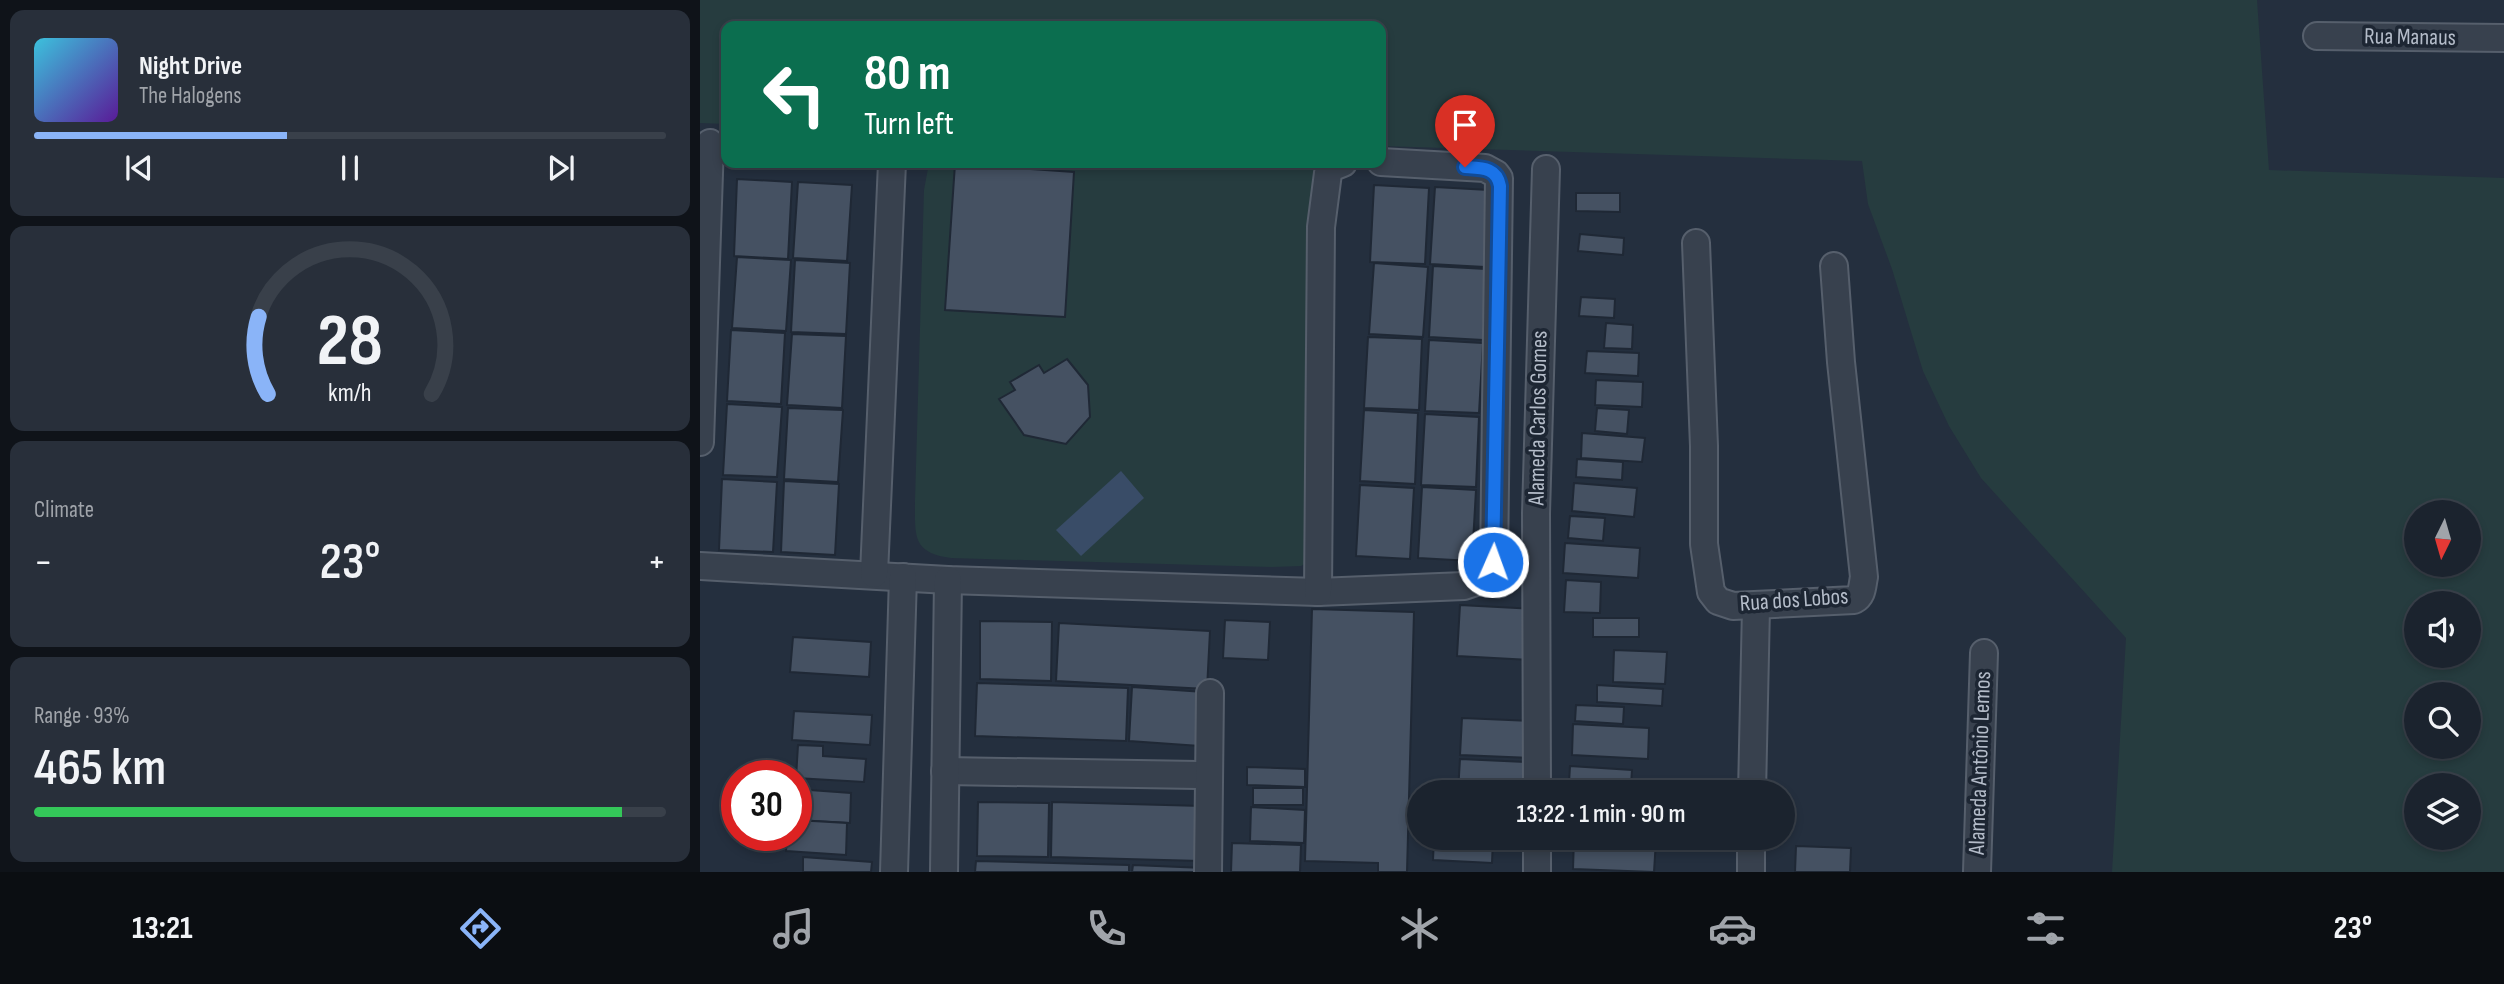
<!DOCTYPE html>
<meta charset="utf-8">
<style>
:root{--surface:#1b232e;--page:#282f3a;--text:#f1f3f6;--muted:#a0a4aa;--line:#39404a;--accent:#8ab4f8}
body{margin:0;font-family:"Sofia Sans Condensed",sans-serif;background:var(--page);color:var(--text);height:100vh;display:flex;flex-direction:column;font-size:26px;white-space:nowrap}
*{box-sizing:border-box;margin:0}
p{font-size:23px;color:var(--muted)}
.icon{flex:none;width:38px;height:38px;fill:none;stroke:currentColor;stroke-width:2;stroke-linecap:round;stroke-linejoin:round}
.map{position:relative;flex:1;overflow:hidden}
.panel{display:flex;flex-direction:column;gap:10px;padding:10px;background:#0f1319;width:700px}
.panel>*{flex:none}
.guide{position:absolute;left:21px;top:21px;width:665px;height:147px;border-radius:14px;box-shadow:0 4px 10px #0003,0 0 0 2px var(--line);background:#0b6e4f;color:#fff;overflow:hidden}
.needle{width:46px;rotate:185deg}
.buttons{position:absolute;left:1704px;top:500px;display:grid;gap:14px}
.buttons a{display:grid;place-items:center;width:77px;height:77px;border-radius:50%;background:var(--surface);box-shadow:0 4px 10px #0003,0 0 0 2px var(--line);font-size:35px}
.speed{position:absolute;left:21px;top:760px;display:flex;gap:14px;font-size:35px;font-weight:700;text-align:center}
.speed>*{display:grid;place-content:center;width:91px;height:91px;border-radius:50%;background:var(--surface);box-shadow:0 4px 10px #0003,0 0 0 2px var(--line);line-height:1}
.speed .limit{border:10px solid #d22;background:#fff;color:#111}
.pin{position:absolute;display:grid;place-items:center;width:60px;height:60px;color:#fff;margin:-72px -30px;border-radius:50% 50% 50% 0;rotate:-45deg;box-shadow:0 0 7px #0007}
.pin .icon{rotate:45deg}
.me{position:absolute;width:77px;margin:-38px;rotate:2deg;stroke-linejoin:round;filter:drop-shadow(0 0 5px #0008)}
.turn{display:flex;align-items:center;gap:24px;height:147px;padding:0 28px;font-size:32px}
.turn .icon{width:91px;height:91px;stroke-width:2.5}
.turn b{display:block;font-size:49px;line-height:60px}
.big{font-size:52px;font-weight:600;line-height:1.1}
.panel .tile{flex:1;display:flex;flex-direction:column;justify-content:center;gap:10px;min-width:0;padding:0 24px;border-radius:14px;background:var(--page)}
.panel .dial{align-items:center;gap:0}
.dial svg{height:182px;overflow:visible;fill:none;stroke:var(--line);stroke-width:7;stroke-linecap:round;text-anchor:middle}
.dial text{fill:var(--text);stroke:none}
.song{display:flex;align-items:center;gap:21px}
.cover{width:84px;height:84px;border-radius:10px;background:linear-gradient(135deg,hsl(190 70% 55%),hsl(270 70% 35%))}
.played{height:7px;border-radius:4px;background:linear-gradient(90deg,var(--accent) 40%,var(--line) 40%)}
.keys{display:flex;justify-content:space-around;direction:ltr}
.heat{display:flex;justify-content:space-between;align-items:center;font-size:38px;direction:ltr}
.charge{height:10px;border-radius:5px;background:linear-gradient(90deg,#34c759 93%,var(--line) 0)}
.trip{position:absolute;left:707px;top:780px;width:388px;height:70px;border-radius:35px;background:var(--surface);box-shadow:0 4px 10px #0003,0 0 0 2px var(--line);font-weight:600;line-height:70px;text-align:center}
.tabs{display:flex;height:112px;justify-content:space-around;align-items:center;background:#0b0e12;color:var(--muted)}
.tabs .icon{width:49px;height:49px}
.tabs .on{color:var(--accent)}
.tabs b{font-size:32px;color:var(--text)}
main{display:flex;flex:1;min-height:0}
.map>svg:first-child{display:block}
</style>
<main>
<section class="panel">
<div class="tile">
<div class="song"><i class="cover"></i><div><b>Night Drive</b><p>The Halogens</p></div></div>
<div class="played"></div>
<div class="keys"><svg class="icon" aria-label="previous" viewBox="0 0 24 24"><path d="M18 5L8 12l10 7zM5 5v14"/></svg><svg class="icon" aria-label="pause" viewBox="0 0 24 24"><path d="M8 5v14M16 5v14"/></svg><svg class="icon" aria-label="next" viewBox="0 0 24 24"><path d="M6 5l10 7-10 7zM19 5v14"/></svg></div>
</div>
<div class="tile dial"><svg viewBox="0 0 100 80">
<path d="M14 69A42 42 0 1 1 86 69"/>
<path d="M14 69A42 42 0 0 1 10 35" stroke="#8ab4f8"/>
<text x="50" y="56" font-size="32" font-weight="700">28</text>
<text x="50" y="72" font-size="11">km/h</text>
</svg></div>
<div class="tile"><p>Climate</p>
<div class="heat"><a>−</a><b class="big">23°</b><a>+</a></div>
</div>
<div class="tile"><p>Range · 93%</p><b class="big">465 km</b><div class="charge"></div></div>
</section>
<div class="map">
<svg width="1804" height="872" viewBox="0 0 1804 872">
<rect width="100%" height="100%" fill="#242f3e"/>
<g fill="#263c3f" fill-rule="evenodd">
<path d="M0,0H1557L1569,170L1804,178V872H1412L1426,638L1281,478L1249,426L1223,371L1192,269L1168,204L1162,161L681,146V26H26V124L0,123ZM1717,513H1769V565H1717ZM1717,604H1769V656H1717ZM1717,695H1769V747H1717ZM1717,786H1769V838H1717Z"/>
<path d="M229,163L619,164L612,560L601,566L571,567L251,558C212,553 215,536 215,501L224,190Z"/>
</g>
<polygon fill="#394c67" points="421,471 444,498 381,556 356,530"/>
<g fill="#455162" stroke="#1f2835" stroke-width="2">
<polygon points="255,164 374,172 365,317 245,310"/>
<polygon points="37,179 92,182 88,259 34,256"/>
<polygon points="98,182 152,185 147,261 93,258"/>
<polygon points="674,185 729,188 725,264 670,262"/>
<polygon points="735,187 789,190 785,267 730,264"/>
<polygon points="876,193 920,193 920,212 876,211"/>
<polygon points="880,234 924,238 923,255 878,251"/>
<polygon points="37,257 91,260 86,331 32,328"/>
<polygon points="95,260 150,263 146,334 91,332"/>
<polygon points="674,263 728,267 723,337 669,334"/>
<polygon points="733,266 786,269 783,340 729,337"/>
<polygon points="881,297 915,299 914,318 879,316"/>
<polygon points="906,323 933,325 932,349 904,348"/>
<polygon points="31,330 85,333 81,404 27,401"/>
<polygon points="92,334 146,336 142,408 87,405"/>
<polygon points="668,337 722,339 719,410 664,408"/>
<polygon points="729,340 783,343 779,413 725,411"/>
<polygon points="887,351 939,353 938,376 885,373"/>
<polygon points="367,359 388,385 390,417 366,444 324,435 299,399 315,390 310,382 339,365 344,373"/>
<polygon points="896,380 943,382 942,407 895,405"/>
<polygon points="27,404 82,407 77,477 23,475"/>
<polygon points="88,408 143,410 138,482 84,479"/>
<polygon points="897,408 929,410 927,434 895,431"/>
<polygon points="664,410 718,413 715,484 660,481"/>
<polygon points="725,414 779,417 776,487 721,485"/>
<polygon points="882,433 945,438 942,462 881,458"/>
<polygon points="877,459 923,462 922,480 876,477"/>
<polygon points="22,479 77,482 73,552 19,550"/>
<polygon points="84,481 139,484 135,555 81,552"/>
<polygon points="874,483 937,488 934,517 872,511"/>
<polygon points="660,485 714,488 710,559 656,556"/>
<polygon points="722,487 776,490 772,561 718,558"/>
<polygon points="870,516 905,518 903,541 868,538"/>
<polygon points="865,543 940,548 938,578 863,573"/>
<polygon points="866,580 901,582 900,613 864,612"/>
<polygon points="760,605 833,609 830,660 757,656"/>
<polygon points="612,609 714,612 707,872 678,872 678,863 605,861"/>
<rect x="893" y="618" width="46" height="19"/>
<polygon points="525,620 570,622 568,660 523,658"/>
<polygon points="280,621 352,622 351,681 280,679"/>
<polygon points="359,623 510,631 507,689 356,681"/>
<polygon points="93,637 171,642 169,677 90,672"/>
<polygon points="914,650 967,652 965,684 913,682"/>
<polygon points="277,683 428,688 426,741 275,736"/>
<polygon points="897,685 963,689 962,706 897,702"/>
<polygon points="432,687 504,692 500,746 429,741"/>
<polygon points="876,705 924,707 923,724 875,721"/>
<polygon points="94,711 172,715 170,745 92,740"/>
<polygon points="762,718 831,721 829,758 760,755"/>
<polygon points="873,724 949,728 948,759 872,755"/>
<polygon points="98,745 123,746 123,756 166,759 164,782 96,778"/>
<polygon points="760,759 827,762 826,793 758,792"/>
<polygon points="870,766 932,770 931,785 869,783"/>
<polygon points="547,767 605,769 605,787 547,785"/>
<rect x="553" y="788" width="50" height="17"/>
<polygon points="96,789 151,793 150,823 96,820"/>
<polygon points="278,802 349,803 348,857 277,856"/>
<polygon points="352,802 503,806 501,861 351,857"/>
<polygon points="551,807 605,810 604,843 550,841"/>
<polygon points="96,820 147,823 146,855 86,851 87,835 96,835"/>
<polygon points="734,838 793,838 792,863 733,860"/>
<polygon points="874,838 956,840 954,872 873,869"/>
<polygon points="532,843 601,845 600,872 531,872"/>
<polygon points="1096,846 1151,848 1150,872 1095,872"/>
<polygon points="103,857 172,862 171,872 103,872"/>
<polygon points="276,861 429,865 429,872 275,872"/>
<polygon points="433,865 504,868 504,872 432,872"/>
</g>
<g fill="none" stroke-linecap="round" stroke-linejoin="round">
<g stroke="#565f6c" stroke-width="30">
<g id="minor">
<polyline points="1617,36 1804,38"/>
<path d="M996,243L1004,446V544L1011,592L1018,601L1033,606L1154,600C1163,595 1162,586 1164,577L1141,362L1134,266"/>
<polyline points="0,442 10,143"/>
<polyline points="0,566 248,580 618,592 764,586 776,582 786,574 794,562 799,178 796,174 785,168 681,162"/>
<polyline points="174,574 192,163"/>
<polyline points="618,592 621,227 628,173 633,167 643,163"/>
<polyline points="245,771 498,775"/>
<polyline points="837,793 836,513 846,169"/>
<polyline points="1052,793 1056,607"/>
<polyline points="194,872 203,577"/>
<polyline points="244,872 248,580"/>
<polyline points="508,872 510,693"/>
<polyline points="837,872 837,838"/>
<polyline points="1051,872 1051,838"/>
<polyline points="1277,872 1284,653"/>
</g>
</g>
<use href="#minor" stroke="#38414e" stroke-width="26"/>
</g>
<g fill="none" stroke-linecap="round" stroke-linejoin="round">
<g stroke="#114b97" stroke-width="18">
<path id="route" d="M765,167C781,168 797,167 800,186L793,562"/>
</g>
<use href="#route" stroke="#1a73e8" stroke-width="12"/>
</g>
<g text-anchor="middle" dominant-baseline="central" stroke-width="7" stroke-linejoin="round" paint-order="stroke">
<g font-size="23" fill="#b4bcc9" stroke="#1d2633">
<text transform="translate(1710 37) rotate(1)">Rua Manaus</text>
<text transform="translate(838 418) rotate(-89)">Alameda Carlos Gomes</text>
<text transform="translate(1094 600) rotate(-4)">Rua dos Lobos</text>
<text transform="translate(1280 763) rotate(-88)">Alameda Antônio Lemos</text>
</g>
</g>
</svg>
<div class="buttons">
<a><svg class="needle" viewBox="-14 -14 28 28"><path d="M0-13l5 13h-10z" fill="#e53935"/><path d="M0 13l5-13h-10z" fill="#a0a4aa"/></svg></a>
<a><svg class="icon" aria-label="sound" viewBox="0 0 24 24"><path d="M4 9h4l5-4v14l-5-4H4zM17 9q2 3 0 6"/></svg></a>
<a><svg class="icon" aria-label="search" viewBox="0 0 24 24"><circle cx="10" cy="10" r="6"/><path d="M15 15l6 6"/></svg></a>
<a><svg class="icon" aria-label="layers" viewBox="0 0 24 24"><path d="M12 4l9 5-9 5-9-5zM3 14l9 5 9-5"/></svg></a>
</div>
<div class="speed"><div class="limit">30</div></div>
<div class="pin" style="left:765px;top:167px;background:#d93025"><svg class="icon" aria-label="arrive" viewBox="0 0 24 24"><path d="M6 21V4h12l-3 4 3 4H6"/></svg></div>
<svg class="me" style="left:793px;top:562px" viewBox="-20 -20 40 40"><circle r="17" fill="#1a73e8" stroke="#fff" stroke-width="3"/><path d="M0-11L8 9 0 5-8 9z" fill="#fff"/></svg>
<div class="trip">13:22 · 1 min · 90 m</div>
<div class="guide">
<div class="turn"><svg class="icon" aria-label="left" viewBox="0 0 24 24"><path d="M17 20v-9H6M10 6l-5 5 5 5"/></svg><div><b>80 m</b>Turn left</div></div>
</div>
</div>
</main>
<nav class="tabs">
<b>13:21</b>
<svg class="icon on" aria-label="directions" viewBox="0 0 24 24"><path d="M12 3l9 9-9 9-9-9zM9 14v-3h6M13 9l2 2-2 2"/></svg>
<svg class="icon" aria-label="music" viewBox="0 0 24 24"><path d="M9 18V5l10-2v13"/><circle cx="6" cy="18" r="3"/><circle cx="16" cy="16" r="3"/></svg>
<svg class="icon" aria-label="phone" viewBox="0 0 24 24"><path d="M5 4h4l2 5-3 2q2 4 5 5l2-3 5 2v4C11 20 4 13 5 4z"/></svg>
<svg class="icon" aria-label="climate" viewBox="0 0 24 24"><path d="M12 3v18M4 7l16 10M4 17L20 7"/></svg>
<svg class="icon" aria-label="car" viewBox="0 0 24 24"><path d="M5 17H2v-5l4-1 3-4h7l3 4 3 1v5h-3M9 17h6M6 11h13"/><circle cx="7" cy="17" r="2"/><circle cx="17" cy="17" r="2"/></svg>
<svg class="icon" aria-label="filters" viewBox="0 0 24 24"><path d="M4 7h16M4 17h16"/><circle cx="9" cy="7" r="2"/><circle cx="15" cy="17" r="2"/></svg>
<b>23°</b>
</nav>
